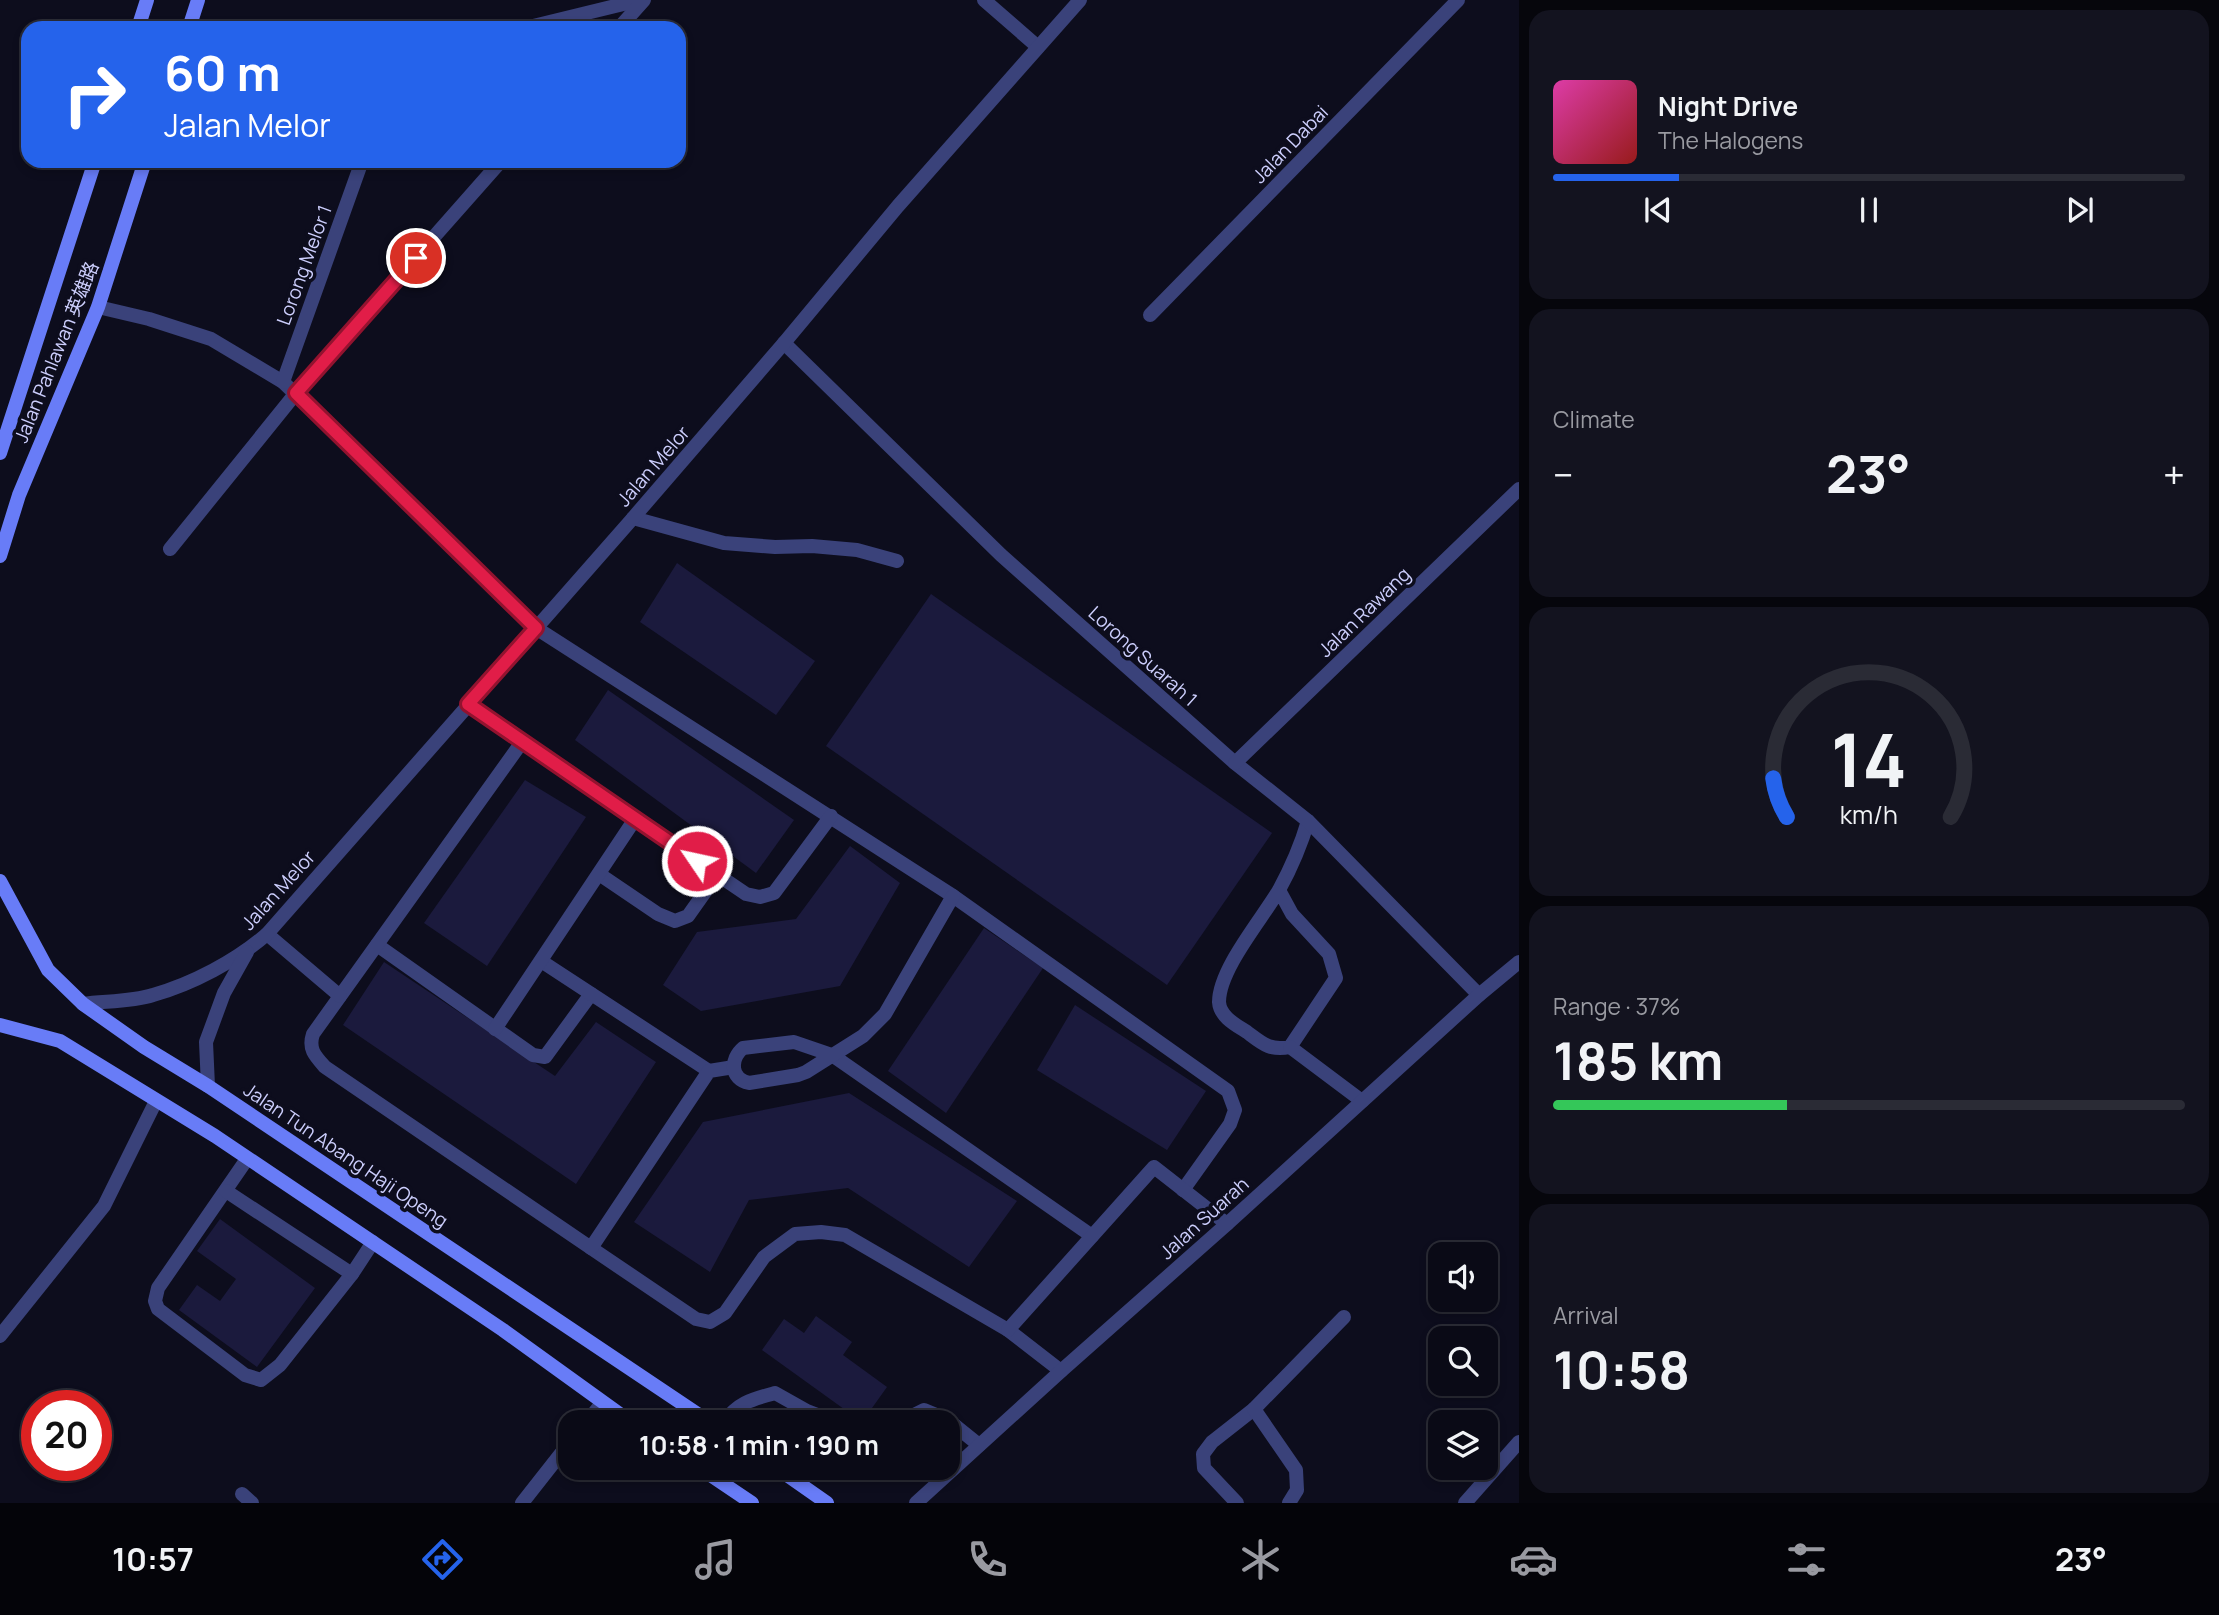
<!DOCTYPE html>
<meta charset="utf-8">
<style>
:root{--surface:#0a0a16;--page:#13131f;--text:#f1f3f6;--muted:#999aa1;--line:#2a2b35;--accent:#2563eb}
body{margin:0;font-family:Manrope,"Noto Sans SC",sans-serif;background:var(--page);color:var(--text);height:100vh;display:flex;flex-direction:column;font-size:26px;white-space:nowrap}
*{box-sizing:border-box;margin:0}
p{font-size:23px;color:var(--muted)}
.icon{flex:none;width:38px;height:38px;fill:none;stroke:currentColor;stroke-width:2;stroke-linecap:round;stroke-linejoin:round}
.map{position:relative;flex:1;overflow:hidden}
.panel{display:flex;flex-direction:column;gap:10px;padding:10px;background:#06060c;width:700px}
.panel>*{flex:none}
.hud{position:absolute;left:21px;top:21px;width:665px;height:147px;border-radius:21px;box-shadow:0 4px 10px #0003,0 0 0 2px var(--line);background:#2563eb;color:#fff;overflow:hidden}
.fabs{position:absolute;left:1428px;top:1242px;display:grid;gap:14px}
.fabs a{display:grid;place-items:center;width:70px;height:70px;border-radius:14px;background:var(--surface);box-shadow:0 4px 10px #0003,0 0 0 2px var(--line);font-size:35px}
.speed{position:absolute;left:21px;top:1390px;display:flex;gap:14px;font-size:35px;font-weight:700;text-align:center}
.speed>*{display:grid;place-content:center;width:91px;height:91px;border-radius:50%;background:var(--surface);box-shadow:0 4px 10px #0003,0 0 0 2px var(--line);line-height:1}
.speed .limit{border:10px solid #d22;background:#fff;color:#111}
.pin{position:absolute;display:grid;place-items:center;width:60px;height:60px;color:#fff;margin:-30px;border:4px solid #fff;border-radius:50%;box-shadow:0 2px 7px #0007}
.me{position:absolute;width:77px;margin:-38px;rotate:304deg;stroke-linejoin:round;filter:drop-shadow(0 0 5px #0008)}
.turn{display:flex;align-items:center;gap:24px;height:147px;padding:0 28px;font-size:32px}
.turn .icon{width:91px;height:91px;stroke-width:2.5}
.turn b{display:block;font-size:49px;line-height:60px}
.big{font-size:52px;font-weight:700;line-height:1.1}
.panel .widget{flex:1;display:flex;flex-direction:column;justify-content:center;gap:10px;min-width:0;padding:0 24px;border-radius:21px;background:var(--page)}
.panel .dial{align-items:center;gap:0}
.dial svg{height:182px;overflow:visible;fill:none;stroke:var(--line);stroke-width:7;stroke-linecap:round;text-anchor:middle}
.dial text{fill:var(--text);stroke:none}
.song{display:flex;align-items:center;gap:21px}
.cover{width:84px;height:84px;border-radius:10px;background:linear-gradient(135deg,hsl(320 70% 55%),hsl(0 70% 35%))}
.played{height:7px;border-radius:4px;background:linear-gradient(90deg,var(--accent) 20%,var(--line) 20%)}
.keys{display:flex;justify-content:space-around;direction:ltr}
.heat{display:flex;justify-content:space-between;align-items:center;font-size:38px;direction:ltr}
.charge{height:10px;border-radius:5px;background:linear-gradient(90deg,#34c759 37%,var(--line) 0)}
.trip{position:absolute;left:558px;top:1410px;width:402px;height:70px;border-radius:21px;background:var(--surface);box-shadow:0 4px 10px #0003,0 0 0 2px var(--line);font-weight:700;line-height:70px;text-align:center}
.dock{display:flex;height:112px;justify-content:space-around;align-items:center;background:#040409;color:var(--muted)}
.dock .icon{width:49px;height:49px}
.dock .on{color:var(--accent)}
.dock b{font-size:32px;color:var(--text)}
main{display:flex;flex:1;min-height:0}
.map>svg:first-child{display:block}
</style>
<main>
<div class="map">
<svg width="1519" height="1503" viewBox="0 0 1519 1503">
<rect width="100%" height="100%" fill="#0d0d1d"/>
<g fill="#1b1a3d">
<polygon points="677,563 815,661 776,715 640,622"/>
<polygon points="931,594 1272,833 1167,985 826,746"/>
<polygon points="608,690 794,820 756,873 575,740"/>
<polygon points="525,780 586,817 487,966 424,923"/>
<polygon points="850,846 900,883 840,986 701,1011 663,985 697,932 796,919"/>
<polygon points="984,928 1043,968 946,1113 888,1071"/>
<polygon points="384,962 555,1076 596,1022 656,1062 576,1184 343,1025"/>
<polygon points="1075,1005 1206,1091 1167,1150 1037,1070"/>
<polygon points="849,1093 1017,1201 969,1267 848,1188 749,1200 710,1272 634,1222 703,1122"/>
<polygon points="220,1219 315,1288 257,1367 179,1310 197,1285 220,1301 236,1279 197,1251"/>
<polygon points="816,1316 852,1342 843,1355 887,1387 862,1422 762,1350 784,1319 804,1333"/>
</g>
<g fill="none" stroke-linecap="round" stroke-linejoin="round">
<g stroke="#3a427a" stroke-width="14">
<polyline points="633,518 724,543 775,547 812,546 857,550 897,561"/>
<polyline points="536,628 953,896 1228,1091 1235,1110 1230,1124 1183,1190"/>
<polyline points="522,742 746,894 760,897 774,893 831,816"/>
<polyline points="599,874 658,914 675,921 688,916 717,875"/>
<path d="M1279,890L1292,914L1329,954L1336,978L1290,1047C1270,1051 1263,1044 1247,1032C1236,1025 1220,1017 1219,1002C1219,969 1262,919 1279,890C1291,868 1301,845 1308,821"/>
<polyline points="377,945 533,1055 545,1057 591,994"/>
<polyline points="541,961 709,1071"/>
<polyline points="495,1029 635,819"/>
<polyline points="1290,1047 1362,1101"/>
<polyline points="832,1055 1092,1236"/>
<polyline points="247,1159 158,1288 155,1301 158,1309 245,1375 261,1380 280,1365 352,1274 373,1242"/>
<polyline points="226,1191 352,1274"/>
<polyline points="591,1248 696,1319 710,1322 725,1313 764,1257 795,1234 821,1232 845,1235 1008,1330 1061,1371"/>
<polyline points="1008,1330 1154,1167 1227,1224"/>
<path d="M724,1423C736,1403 753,1399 775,1393L807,1411L838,1423"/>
<polyline points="898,1423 924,1410 948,1420 979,1445"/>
<polyline points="1237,1503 1204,1468 1203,1454 1212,1442 1254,1409"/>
<polyline points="1289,1503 1297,1490 1296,1470 1254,1409 1344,1317"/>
</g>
<g stroke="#3a427a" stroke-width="14">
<polyline points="984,0 1038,47"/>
<polyline points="525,28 640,0"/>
<polyline points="619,28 644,0"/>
<polyline points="98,307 149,319 211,339 283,382 536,628"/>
<polyline points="1150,315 1458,0"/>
<polyline points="784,343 1001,555 1235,763 1308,821 1479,995"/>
<polyline points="283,382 362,161"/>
<polyline points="170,549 296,393 501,161"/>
<path d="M468,704L522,742L313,1034C308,1049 315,1056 325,1067L591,1248L709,1071L734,1067"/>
<polyline points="1235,763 1519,489"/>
<polyline points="267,934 340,996"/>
<path d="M83,1004C105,1001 131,1002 153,995C192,984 236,961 267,934L633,518L784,343L898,206L1080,0"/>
<path d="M832,1055L794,1042L743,1048C730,1059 730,1079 749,1083L798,1075L806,1072L863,1036L885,1014L953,896"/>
<polyline points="208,1086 206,1042 224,993 247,952"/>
<polyline points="0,1336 104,1206 156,1101"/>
<polyline points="586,1423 602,1403"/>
<polyline points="242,1494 252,1503"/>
<polyline points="522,1503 570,1442"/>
<polyline points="916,1503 1061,1371 1227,1224 1479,995 1519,962"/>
<polyline points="1465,1503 1519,1442"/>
</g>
<g stroke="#687cf7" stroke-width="14">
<polyline points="138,28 147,0"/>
<polyline points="189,28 198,0"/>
<polyline points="0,453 95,161"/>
<polyline points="0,556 19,495 98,307 145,161"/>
<polyline points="0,881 48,970 83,1004 144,1047 208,1086 711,1423"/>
<polyline points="0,1025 60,1041 215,1136 503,1330 632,1423"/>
<polyline points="700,1468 752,1503"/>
<polyline points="777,1468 827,1503"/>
</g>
</g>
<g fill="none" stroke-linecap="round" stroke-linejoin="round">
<g stroke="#92132f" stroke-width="18">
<polyline id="route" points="416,258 296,393 536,628 468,704 697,861"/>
</g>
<use href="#route" stroke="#e11d48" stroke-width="12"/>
</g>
<g text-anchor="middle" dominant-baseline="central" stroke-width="7" stroke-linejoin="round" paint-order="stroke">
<g font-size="19" fill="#cccefc" stroke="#0d0d1d">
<text transform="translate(1290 144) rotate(-46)">Jalan Dabai</text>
<text transform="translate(304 265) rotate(-70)">Lorong Melor 1</text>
<text transform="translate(56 352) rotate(-68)">Jalan Pahlawan 英雄路</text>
<text transform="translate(653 466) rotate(-49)">Jalan Melor</text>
<text transform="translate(1364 612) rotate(-44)">Jalan Rawang</text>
<text transform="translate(1143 656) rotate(42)">Lorong Suarah 1</text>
<text transform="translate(278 890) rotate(-48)">Jalan Melor</text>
<text transform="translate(346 1155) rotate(34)">Jalan Tun Abang Haji Openg</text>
<text transform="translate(1204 1218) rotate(-42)">Jalan Suarah</text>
</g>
</g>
</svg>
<div class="fabs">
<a><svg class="icon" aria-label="sound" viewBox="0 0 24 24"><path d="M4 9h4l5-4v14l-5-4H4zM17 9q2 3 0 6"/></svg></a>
<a><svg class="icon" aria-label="search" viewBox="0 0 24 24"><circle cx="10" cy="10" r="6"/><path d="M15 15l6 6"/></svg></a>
<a><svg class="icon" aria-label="layers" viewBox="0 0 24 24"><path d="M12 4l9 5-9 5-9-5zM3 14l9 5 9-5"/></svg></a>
</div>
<div class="speed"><div class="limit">20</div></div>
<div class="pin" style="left:416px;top:258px;background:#d93025"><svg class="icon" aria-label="arrive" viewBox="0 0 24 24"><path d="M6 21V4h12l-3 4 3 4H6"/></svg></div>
<svg class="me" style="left:697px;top:861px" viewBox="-20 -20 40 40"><circle r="17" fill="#e11d48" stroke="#fff" stroke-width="3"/><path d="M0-11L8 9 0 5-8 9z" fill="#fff"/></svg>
<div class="trip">10:58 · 1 min · 190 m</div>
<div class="hud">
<div class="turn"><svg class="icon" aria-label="right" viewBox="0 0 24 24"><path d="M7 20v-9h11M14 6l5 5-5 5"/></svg><div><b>60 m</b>Jalan Melor</div></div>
</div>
</div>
<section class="panel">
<div class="widget">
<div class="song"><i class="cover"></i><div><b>Night Drive</b><p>The Halogens</p></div></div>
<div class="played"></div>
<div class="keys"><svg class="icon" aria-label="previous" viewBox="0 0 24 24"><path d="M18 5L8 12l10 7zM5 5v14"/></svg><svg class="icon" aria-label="pause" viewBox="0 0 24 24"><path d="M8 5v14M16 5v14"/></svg><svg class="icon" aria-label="next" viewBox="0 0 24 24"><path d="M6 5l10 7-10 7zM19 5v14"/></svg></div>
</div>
<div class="widget"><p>Climate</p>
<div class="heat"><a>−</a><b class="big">23°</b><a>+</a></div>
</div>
<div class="widget dial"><svg viewBox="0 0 100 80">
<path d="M14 69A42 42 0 1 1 86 69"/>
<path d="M14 69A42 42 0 0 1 8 52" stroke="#2563eb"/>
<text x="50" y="56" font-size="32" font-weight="700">14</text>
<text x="50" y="72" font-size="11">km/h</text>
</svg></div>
<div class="widget"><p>Range · 37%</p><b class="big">185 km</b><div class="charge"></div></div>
<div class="widget"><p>Arrival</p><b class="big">10:58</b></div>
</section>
</main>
<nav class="dock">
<b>10:57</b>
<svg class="icon on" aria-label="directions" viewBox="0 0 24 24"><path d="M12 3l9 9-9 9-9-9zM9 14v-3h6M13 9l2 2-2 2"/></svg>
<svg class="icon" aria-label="music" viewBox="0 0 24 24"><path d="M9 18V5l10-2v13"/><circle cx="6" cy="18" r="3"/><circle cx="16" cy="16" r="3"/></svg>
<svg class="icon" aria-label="phone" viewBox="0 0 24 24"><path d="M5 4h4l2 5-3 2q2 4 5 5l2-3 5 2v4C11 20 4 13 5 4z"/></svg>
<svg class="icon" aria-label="climate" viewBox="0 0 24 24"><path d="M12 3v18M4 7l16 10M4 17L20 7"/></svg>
<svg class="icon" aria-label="car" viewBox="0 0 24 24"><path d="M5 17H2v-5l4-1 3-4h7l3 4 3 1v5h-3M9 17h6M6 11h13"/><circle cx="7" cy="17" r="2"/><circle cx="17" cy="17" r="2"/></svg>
<svg class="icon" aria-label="filters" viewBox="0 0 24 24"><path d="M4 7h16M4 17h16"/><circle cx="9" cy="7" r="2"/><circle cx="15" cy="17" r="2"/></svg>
<b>23°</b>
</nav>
